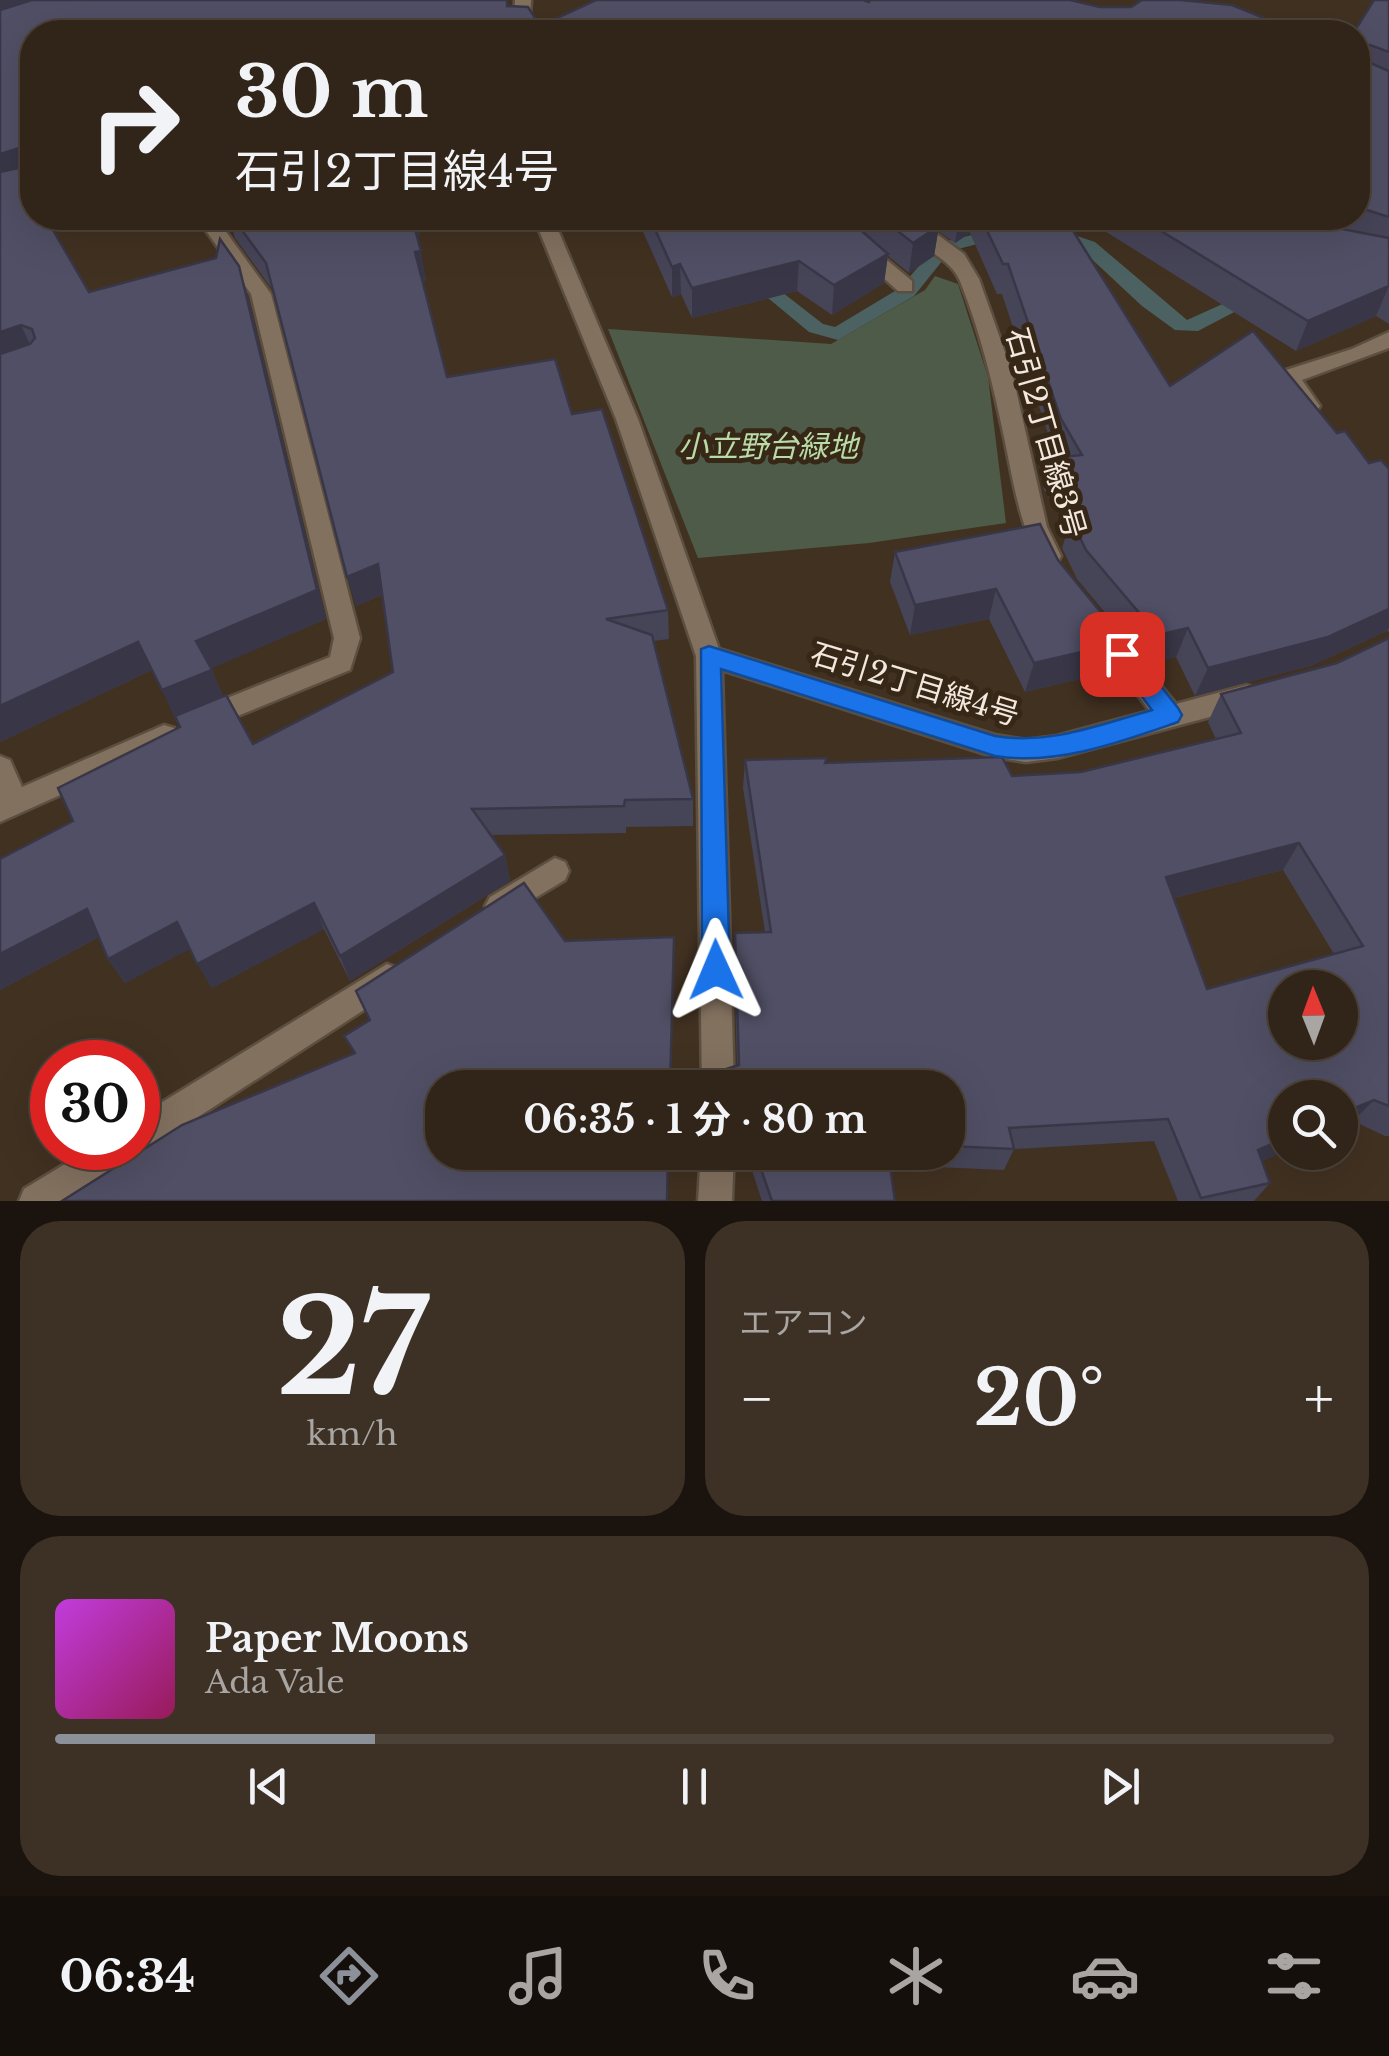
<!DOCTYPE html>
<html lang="ja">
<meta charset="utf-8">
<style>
:root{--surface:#312519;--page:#3d3126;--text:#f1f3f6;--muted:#a8a5a2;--line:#4c4238;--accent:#8c9099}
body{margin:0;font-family:"Libre Baskerville","Noto Sans JP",serif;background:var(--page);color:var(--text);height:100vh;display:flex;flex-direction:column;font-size:38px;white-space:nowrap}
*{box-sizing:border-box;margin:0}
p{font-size:32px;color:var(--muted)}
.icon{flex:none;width:55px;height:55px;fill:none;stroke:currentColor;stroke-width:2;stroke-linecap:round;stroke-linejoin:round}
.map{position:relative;height:1201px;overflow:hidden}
.side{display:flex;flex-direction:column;gap:20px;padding:20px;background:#1b140e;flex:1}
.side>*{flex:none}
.top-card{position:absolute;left:20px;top:20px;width:1350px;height:210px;border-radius:40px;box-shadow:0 10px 40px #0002,0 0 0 2px var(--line);background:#312519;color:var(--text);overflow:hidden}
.needle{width:65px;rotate:359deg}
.buttons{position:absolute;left:1268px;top:970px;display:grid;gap:20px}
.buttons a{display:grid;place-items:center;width:90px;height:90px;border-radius:50%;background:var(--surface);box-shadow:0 10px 40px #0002,0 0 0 2px var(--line);font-size:50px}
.speed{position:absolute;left:30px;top:1040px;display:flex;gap:20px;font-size:50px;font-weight:700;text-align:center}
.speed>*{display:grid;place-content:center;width:130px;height:130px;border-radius:50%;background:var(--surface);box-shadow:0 10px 40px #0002,0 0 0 2px var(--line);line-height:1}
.speed .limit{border:15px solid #d22;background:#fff;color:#111}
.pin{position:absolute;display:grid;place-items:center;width:85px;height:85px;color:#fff;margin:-42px;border-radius:20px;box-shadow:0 5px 15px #0006}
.me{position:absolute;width:110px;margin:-55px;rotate:359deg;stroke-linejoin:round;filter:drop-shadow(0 0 8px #0008)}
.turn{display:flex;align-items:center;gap:35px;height:210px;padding:0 50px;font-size:45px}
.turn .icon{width:130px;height:130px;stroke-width:2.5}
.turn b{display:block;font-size:70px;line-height:85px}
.big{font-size:75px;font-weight:700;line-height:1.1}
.side .tile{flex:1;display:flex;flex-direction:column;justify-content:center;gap:15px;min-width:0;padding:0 35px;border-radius:40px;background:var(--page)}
.side .dial{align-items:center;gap:0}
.dial b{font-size:130px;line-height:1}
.song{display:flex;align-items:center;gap:30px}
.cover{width:120px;height:120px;border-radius:15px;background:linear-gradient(135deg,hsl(290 70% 55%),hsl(330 70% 35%))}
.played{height:10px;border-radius:5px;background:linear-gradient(90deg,var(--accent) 25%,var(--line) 25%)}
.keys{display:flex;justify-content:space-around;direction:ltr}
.heat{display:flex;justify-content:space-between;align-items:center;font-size:55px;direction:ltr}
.side .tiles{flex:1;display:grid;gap:20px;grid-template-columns:1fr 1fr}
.tile:last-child{grid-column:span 2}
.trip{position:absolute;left:425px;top:1070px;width:540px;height:100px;border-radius:40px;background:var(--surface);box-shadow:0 10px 40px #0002,0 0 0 2px var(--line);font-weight:700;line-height:100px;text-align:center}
.tab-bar{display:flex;height:160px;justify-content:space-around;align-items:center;background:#140f0a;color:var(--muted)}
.tab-bar .icon{width:70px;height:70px}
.tab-bar .selected{color:var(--accent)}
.tab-bar b{font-size:45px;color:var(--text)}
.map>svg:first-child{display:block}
</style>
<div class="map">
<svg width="1389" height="1201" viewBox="0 0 1389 1201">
<rect width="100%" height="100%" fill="#413121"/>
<polygon fill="#4e5b48" points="935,276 958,284 988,377 1006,523 869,543 698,558 608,329 831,344 925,290"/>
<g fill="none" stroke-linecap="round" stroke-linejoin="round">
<g fill="#4c6262" fill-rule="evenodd">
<polygon points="1050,227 1095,242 1187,320 1247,293 1254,291 1263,297 1198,331 1175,330 1142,306 1082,250 1044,236 1041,232"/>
<polygon points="999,228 1005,229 1005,237 954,250 945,245 948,241"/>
<polygon points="938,249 947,255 914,296 838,340 809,332 745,279 748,275 760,275 823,324 835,327 900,288 932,251"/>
</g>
<g stroke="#5c4f40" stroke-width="5">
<g id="street">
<polygon points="515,0 531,0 529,32 513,32"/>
<polygon points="197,218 216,218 271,294 360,638 350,670 201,731 192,728 188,720 192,712 330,657 334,638 251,294"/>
<polygon points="534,218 553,218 638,419 719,649 995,735 1026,740 1057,736 1150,711 1091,636 1087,629 1091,622 1109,622 1176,704 1247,685 1256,688 1260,696 1256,704 1247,707 1057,758 1026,762 995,757 722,670 734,1088 702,1088 696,656 616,419"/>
<polygon points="817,218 837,218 912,281 912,291 898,291"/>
<path d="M897,218H915L964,254L979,279L1012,372L1047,527L1061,556L1058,562H1040C1019,523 1013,480 1004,437C993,384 980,331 960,281C947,251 905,246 897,218Z"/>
<polygon points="1389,332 1389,348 1302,380 1320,406 1317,411 1301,411 1281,388 1283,371 1352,349"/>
<polygon points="164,725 174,728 177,736 174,744 0,822 0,756 10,760 22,787"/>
<polygon points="555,858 565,862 569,871 565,880 500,919 490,915 485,906 490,897"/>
<polygon points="387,964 398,968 402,978 398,988 150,1148 135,1151 132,1160 67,1201 19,1201 24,1189 91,1148 138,1148 138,1117"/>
<polygon points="701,1152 734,1152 732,1201 698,1201"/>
</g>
</g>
<use href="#street" fill="#83715f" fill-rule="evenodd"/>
</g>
<g fill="#464457" fill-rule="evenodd">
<polygon points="0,0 511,6 540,26 869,2 1100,7 1298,32 32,32 24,180 89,292 248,296 326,619 211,668 223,696 253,744 393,672 382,595 356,606 274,292 235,238 229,218 425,218 418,239 426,280 422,281 447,377 572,414 668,610 669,639 654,641 693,799 693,826 626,827 626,833 491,835 505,855 510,881 350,981 324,929 212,988 190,948 125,983 108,959 99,937 0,990 73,821 180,727 152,670 0,742"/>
<polygon points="1389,0 1389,324 1376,316 1296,351 1084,218 1358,218 1358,32"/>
<polygon points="637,218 1065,218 1170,386 1337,433 1369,463 1389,469 1389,632 1387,631 1313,665 1195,696 1176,657 1147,663 1077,579 1062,548 1068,529 1043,488 1051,458 1058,458 1053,449 1002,294 997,294 970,233 955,243 938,231 934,256 909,273 888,256 884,283 832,315 797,291 692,318 681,294 672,297"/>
<polygon points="1040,524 1114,671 1025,692 989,619 910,635 890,582 895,552"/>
<path d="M1389,638V1136H1385L1353,1121L1340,1127V1098H1285V1151L1262,1161L1270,1183L1254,1201H1178L1154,1141L1014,1149L1004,1170L890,1165L895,1201H762L746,1152H948V1088H725L726,1069L737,1066L734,958L735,933L765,932L743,788L745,760L826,763L1012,776L1081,772L1216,739L1208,722L1221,694L1337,663ZM1283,870L1334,954L1207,989L1174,898Z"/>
</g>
<g fill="#393747">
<polygon points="0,0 47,0 0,24"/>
<polygon points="32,144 32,177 0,187 0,154"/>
<polygon points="412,218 425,218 417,243"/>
<polygon points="561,218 597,218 561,226"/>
<polygon points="959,218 972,218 970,233 955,243"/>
<polygon points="939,226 934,256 909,273 913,243"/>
<polygon points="421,251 426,280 420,282 415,252"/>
<polygon points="888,254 884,283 832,315 834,285"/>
<polygon points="799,261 797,291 692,318 692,288"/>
<polygon points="680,264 681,294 672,297 672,267"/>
<polygon points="239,266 248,296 326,619 208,670 196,641"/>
<polygon points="1389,286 1376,316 1296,351 1308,321"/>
<polygon points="21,325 35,355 0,366 0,332"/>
<polygon points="378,564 386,593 356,606 347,577"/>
<polygon points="996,589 989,619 910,635 915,605"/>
<polygon points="1389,609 1389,628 1387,631 1313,665 1195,696 1208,668"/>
<polygon points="1188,628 1176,657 1147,663 1158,635"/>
<polygon points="138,642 152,670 0,742 0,706"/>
<polygon points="1125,642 1114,671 1025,692 1034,663"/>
<polygon points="212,670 224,698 175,719 162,690"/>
<polygon points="1299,843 1283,870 1153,903 1166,877"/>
<polygon points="505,855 510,881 350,981 340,956"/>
<polygon points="314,903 324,929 212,988 197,964"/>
<polygon points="87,909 104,934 0,990 0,954"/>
<polygon points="177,922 192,948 125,983 108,959"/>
<polygon points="674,937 671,1088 670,1088"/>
<polygon points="1374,1100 1353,1121 1340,1127 1340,1114"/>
<polygon points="1285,1138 1285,1151 1240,1171 1258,1150"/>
</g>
<g fill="#514f65" stroke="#393747" stroke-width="2.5" fill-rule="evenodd">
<polygon points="32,0 507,0 507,6 528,7 540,26 596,0 863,0 869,2 870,0 1070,0 1100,7 1131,7 1142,0 1180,0 1232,5 1298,32 32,32 32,144 0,154 0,10"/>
<polygon points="1374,0 1389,0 1389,52 1370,45 1365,48 1368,62 1389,71 1389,217 1367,210 1358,211 1358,32 1354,32"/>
<polygon points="18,168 32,194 32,218 46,218 89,292 216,258 220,239 239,266 317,590 196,641 212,670 162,690 138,642 0,706 0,354 30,344 35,338 32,329 21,325 0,332 0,172"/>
<polygon points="233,218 412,218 421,251 415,252 447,377 555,359 572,414 602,409 668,610 606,619 652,635 693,799 625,800 624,806 472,809 505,855 340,956 314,903 197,964 177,922 108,959 87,909 0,954 0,859 73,821 58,788 180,727 175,716 226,695 253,744 393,672 378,564 347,577 266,263"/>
<polygon points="650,218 847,218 888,254 834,285 799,261 692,288 680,264 672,267"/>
<polygon points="881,218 925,218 939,226 913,243"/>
<polygon points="981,218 1065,218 1170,386 1253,331 1337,433 1345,431 1369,463 1381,460 1389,469 1389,609 1328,637 1208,668 1188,628 1158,635 1086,550 1071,519 1086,516 1051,458 1082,455 1061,419 1008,264 1003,264"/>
<polygon points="1140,218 1324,218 1326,226 1389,238 1389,286 1308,321"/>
<polygon points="1040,524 1058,560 1125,642 1034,663 996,589 915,605 895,552"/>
<path d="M1389,638V1106L1374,1100L1340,1114V1098H1285V1138L1258,1150L1270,1183L1201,1198L1168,1119L1009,1128L1014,1149L948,1146V1088H732L726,1069L739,1065L735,933L771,932L745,760L827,758L825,763L1002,757L1012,776L1081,772L1241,733L1221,694L1337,663ZM1299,843L1363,946L1207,989L1166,877ZM1285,988H1340V1042H1285Z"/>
<polygon points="524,883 565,941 674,937 670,1088 442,1088 442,1152 668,1152 667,1201 62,1201 182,1125 355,1053 344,1036 370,1020 356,991"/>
<polygon points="755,1152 888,1152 895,1201 772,1201"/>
</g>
<path fill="#1a73e8" stroke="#114b97" stroke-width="2.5" d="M1122,644L1130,647L1178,708L1182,715L1178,722C1120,742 1056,766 995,756L721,669L730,970L726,979L716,983L706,979L702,970L701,649L709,646L995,736C1050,745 1099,725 1152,710L1110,654Z"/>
<g text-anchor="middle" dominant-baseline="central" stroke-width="10" stroke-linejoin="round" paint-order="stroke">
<g font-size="30" fill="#f2e8dd" stroke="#362717">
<text transform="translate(1046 433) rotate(74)">石引2丁目線3号</text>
<text transform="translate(915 684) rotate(17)">石引2丁目線4号</text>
</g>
<g font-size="30" font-style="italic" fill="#b9dba7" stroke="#362717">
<text x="768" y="446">小立野台緑地</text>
</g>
</g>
</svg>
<div class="buttons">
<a><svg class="needle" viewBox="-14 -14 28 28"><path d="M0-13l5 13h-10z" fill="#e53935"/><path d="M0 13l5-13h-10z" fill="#a8a5a2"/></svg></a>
<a><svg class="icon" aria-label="search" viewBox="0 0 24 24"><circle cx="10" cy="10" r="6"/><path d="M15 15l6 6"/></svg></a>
</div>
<div class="speed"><div class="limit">30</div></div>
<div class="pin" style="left:1122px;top:654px;background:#d93025"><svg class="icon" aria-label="arrive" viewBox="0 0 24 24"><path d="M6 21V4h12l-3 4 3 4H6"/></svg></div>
<svg class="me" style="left:716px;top:970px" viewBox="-20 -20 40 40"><path d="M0-17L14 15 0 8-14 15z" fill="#1a73e8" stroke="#fff" stroke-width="4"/></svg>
<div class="trip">06:35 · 1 分 · 80 m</div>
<div class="top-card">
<div class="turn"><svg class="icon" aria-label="right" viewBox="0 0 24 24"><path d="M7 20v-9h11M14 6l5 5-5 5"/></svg><div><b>30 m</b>石引2丁目線4号</div></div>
</div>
</div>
<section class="side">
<div class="tiles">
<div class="tile dial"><b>27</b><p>km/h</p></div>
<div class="tile"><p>エアコン</p>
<div class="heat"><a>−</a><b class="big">20°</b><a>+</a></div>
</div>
<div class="tile">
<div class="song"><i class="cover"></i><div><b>Paper Moons</b><p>Ada Vale</p></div></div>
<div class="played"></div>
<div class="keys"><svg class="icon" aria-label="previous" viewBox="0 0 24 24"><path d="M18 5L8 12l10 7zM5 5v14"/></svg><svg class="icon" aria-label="pause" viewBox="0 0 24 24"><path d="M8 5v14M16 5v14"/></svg><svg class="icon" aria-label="next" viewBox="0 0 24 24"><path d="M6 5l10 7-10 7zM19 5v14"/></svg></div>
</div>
</div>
</section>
<nav class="tab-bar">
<b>06:34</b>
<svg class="icon selected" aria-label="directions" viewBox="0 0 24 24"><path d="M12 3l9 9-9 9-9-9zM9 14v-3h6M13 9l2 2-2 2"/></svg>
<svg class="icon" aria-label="music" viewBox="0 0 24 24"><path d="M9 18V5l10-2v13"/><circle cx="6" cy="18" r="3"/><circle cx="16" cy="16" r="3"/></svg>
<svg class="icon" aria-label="phone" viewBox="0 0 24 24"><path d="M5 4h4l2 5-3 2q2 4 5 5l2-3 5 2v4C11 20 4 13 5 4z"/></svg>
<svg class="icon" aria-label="climate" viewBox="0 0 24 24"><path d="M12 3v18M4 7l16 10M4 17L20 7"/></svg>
<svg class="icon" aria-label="car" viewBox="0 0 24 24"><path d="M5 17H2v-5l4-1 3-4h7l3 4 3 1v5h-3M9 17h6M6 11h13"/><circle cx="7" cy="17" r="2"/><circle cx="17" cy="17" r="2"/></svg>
<svg class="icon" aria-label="filters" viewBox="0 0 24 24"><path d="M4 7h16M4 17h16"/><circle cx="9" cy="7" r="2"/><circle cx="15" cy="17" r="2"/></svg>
</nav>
